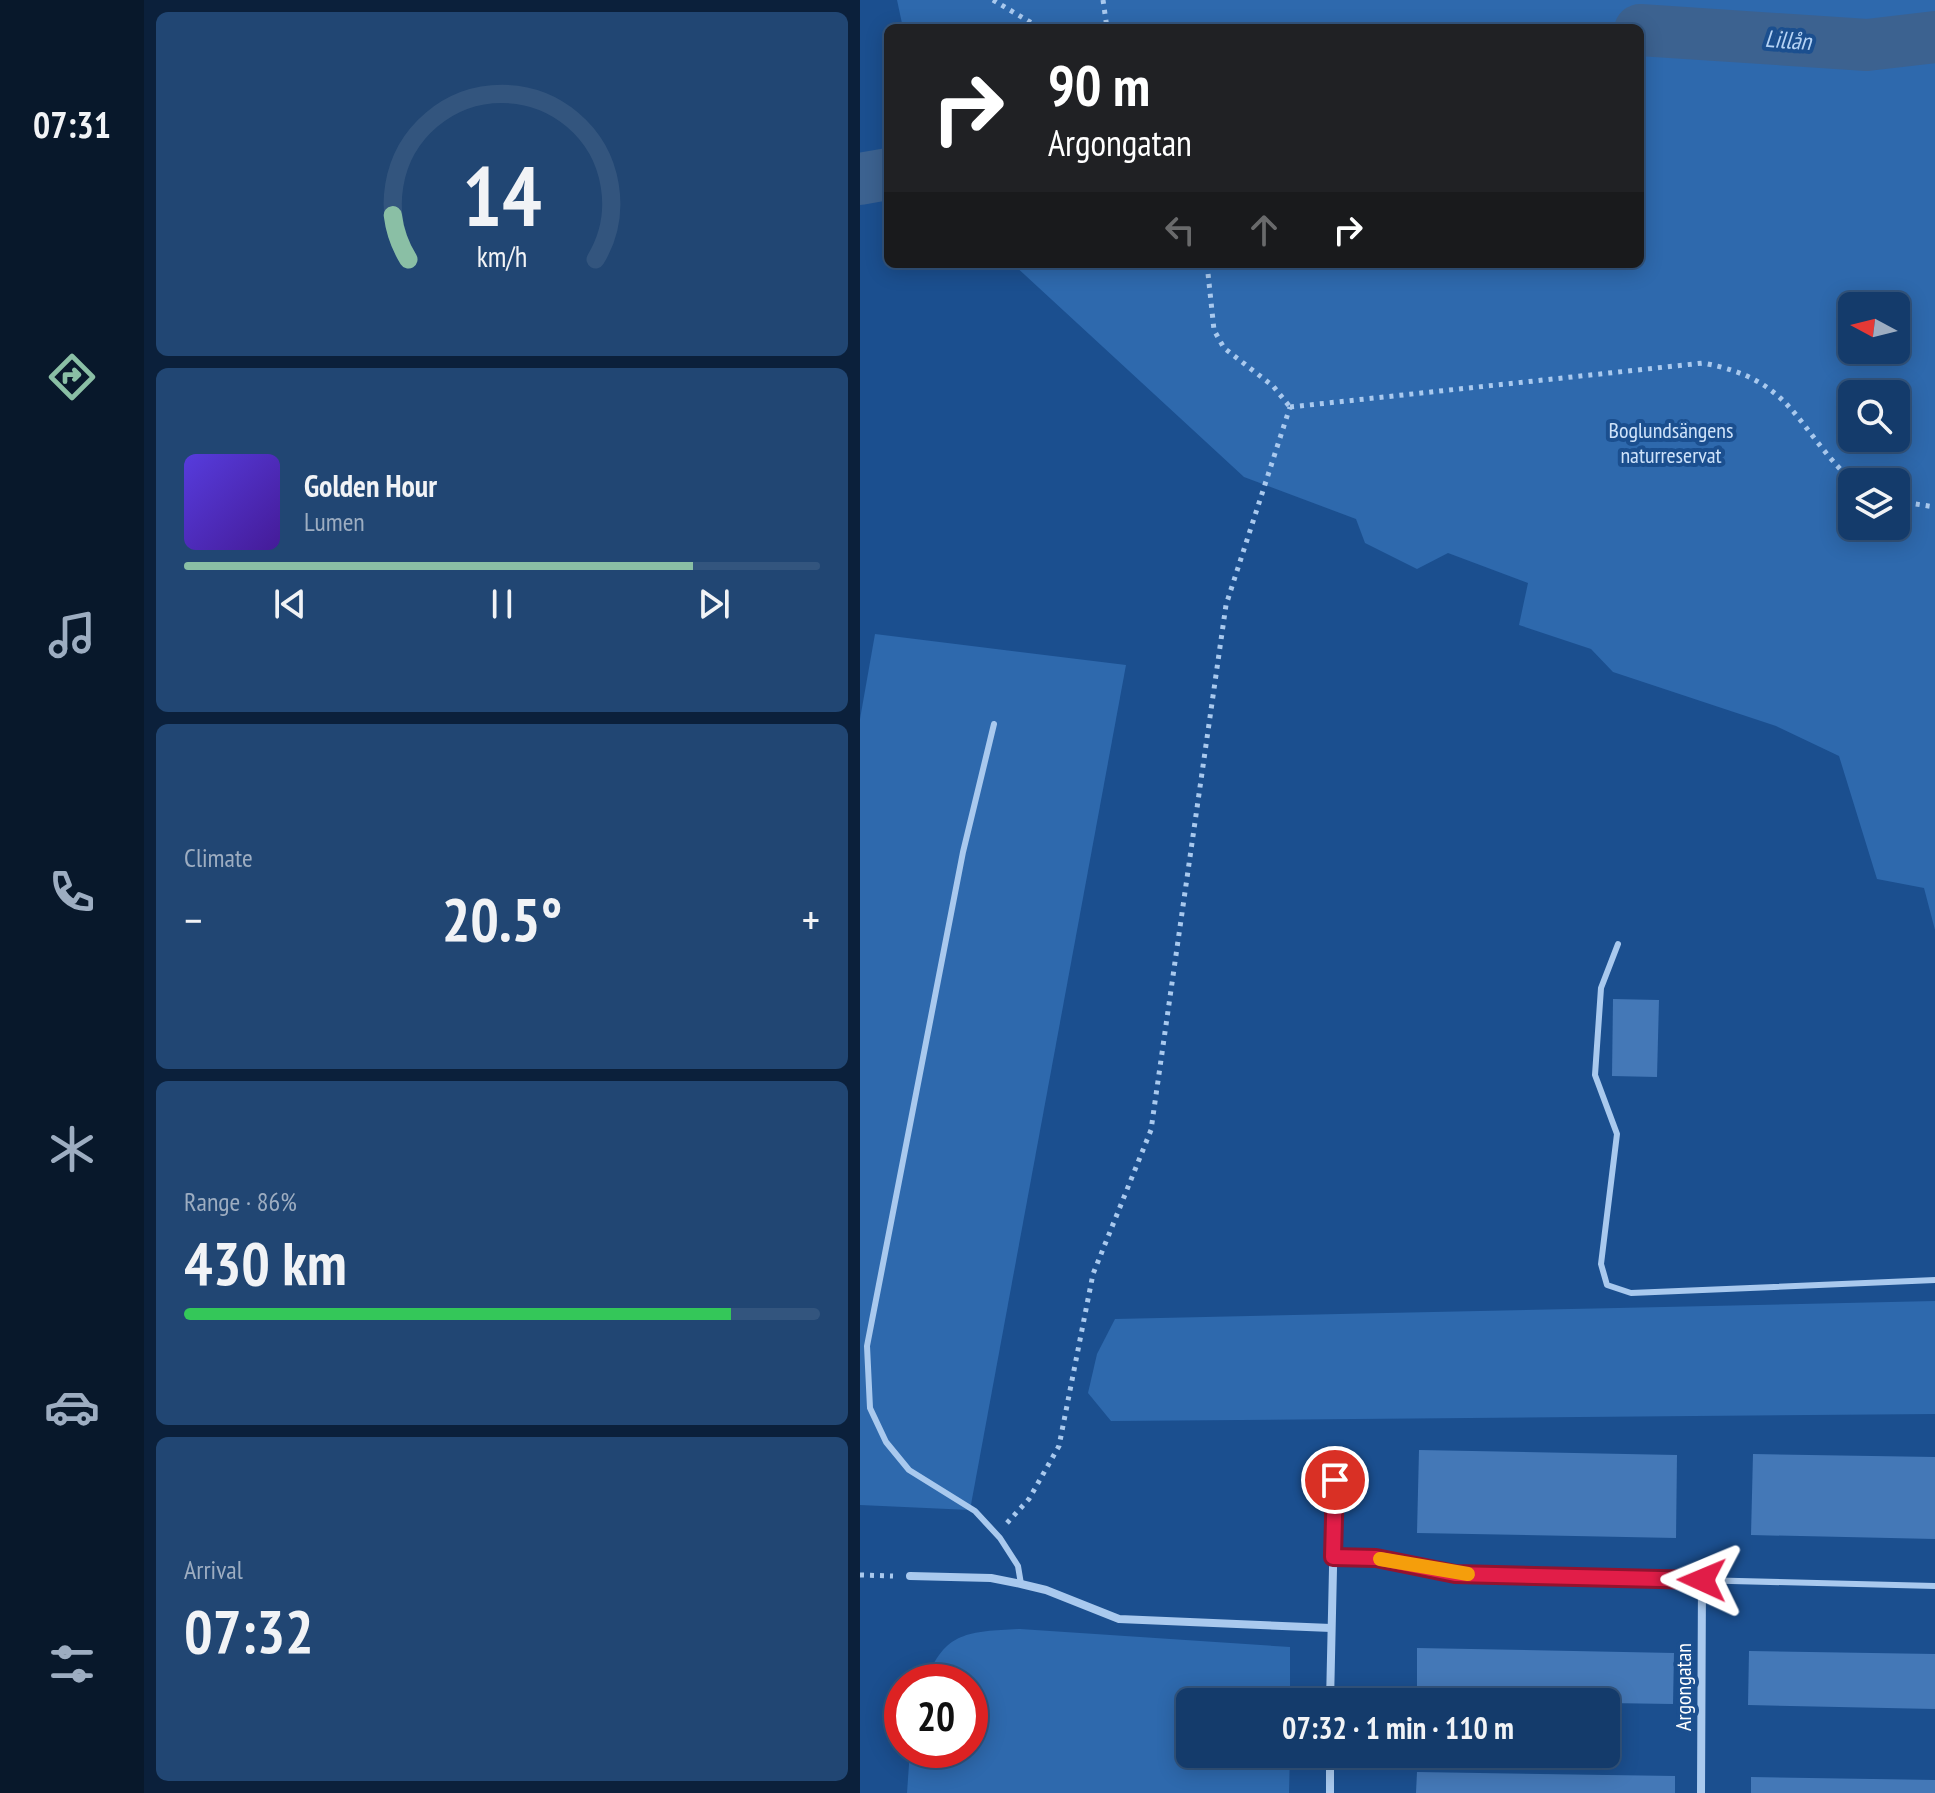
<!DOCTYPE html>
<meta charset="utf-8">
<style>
:root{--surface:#143b6b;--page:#214673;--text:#f1f3f6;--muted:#9dadc1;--line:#33557e;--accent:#8abfa5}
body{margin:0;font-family:"PT Sans Narrow",sans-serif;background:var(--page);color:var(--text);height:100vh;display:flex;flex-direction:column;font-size:30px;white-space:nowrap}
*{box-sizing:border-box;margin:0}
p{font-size:26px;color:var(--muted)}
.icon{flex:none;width:44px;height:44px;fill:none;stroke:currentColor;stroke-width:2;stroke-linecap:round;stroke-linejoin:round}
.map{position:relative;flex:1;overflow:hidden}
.side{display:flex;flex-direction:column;gap:12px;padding:12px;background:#0b203b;width:716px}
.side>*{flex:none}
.guide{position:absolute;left:24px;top:24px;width:760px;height:244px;border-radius:12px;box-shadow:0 4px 20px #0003,0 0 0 2px var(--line);background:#202124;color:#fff;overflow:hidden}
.needle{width:52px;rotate:277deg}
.controls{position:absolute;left:978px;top:292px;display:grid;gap:16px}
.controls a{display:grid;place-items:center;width:72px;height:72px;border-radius:12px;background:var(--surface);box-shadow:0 4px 20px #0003,0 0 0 2px var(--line);font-size:40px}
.speed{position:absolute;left:24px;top:1664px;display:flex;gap:16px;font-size:40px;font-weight:700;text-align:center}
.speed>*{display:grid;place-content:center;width:104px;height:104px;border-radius:50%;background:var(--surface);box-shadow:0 4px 20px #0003,0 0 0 2px var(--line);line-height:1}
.speed .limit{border:12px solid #d22;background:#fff;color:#111}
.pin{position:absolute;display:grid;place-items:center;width:68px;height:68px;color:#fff;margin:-34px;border:4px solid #fff;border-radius:50%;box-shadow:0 2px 8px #0007}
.me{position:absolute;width:88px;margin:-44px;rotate:271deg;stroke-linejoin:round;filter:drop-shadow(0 0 6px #0008)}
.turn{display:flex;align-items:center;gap:28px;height:168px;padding:0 32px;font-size:36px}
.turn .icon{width:104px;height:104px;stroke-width:2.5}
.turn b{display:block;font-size:56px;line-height:68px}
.lanes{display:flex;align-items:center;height:76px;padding:0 32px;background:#0003;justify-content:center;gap:40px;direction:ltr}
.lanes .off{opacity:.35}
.big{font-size:60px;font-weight:800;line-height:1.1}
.side .tile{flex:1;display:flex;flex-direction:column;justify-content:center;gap:12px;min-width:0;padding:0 28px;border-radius:12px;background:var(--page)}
.side .dial{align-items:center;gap:0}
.dial svg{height:208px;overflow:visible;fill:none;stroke:var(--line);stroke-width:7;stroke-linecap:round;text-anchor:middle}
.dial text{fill:var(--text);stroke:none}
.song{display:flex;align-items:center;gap:24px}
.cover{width:96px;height:96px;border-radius:12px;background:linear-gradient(135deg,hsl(250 70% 55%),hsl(260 70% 35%))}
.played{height:8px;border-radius:4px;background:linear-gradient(90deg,var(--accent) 80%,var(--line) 80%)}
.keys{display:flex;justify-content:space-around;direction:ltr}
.heat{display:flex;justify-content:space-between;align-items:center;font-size:44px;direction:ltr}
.charge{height:12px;border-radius:6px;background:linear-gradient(90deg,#34c759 86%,var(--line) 0)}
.trip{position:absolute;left:316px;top:1688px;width:444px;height:80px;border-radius:12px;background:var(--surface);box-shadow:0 4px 20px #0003,0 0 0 2px var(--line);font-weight:800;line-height:80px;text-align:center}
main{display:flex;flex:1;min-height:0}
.dock{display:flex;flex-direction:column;width:144px;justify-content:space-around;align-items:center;background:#08182b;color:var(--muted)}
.dock .icon{width:56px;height:56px}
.dock .active{color:var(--accent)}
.dock b{font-size:36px;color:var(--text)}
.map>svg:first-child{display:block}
</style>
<main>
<nav class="dock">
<b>07:31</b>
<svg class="icon active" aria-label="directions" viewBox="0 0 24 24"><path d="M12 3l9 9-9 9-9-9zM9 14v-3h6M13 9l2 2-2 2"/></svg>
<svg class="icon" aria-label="music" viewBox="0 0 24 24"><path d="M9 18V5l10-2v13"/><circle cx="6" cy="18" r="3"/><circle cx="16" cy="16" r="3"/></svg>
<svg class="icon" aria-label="phone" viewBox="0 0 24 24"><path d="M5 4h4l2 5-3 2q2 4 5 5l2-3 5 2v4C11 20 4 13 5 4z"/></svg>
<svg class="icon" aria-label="climate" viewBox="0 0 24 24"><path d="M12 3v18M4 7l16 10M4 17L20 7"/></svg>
<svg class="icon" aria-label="car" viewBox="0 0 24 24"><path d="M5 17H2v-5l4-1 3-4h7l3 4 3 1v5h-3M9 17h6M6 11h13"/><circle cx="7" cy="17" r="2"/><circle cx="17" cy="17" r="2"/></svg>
<svg class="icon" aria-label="filters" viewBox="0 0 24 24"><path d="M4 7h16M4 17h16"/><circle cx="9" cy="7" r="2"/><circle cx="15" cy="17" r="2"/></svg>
</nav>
<section class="side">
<div class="tile dial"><svg viewBox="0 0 100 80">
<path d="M14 69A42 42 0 1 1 86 69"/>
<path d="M14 69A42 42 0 0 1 8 52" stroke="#8abfa5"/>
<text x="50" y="56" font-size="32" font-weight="700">14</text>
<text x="50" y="72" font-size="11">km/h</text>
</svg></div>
<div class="tile">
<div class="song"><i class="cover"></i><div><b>Golden Hour</b><p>Lumen</p></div></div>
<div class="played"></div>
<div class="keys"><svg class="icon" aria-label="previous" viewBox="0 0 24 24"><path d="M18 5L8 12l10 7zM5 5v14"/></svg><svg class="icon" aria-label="pause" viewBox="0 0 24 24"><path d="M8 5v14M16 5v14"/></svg><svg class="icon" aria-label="next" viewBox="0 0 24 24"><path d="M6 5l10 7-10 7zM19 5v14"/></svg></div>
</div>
<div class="tile"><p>Climate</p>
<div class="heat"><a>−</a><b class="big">20.5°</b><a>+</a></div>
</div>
<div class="tile"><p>Range · 86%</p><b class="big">430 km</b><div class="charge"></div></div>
<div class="tile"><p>Arrival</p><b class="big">07:32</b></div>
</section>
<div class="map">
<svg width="1075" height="1793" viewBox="0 0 1075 1793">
<rect width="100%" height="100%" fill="#1b4f8f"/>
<g fill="#2e69ad" fill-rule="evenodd">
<path d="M37,0H1075V930L1064,888L1017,879L979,756L916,726L753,672L731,649L659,625L668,583L588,553L557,569L505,543L496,519L384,477L153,264H780V28H43ZM1036,306V350H992V306ZM1036,394V438H992V394ZM1036,482V526H992V482Z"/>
<polygon points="15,634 266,665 110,1510 0,1505 0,719"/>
<polygon points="1075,1301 1075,1414 251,1421 228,1393 237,1354 255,1319"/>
<path d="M160,1629L430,1647V1702H330V1754H430L429,1793H47L50,1750H110V1682H66C84,1630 111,1632 160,1629Z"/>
</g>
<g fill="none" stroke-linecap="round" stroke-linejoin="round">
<g stroke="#3c6290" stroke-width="52">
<polyline points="780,30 1007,45 1075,37"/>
<polyline points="0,179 28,174"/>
</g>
</g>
<g fill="#4478b7">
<polygon points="753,999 799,1000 797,1077 752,1076"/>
<polygon points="559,1450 817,1455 816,1538 557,1533"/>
<polygon points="893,1454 1075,1457 1075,1539 891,1535"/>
<polygon points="557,1648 814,1653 813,1704 557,1700"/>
<polygon points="889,1651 1075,1654 1075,1709 888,1705"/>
<polygon points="557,1772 815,1776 815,1793 556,1793"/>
<polygon points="891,1777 1075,1780 1075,1793 891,1793"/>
</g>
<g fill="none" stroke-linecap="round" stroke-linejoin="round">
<g stroke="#a9c9ee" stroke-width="5" stroke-dasharray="4 6" stroke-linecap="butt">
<polyline points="133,0 180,28"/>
<polyline points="243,0 247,28"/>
<polyline points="347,264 354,330 364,348 413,386 430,407"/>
<path d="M430,407L843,363C934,380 934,426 993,482"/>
<polyline points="1036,501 1075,507"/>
<polyline points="147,1523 169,1499 199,1446 233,1274 291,1130 366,605 430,407"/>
<polyline points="0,1575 33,1576"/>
</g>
<g stroke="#a9c9ee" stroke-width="6">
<polyline points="134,724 103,852 7,1346 10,1408 26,1442 49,1470 115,1511 140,1538 158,1566 161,1584"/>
<polyline points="758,944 741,988 735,1075 757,1134 741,1264 747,1285 771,1293 1075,1280"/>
<polyline points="473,1557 516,1558 595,1574 1075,1586"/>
</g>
<g stroke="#a9c9ee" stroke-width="8">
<polyline points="50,1576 131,1578 161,1584 186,1590 259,1619 471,1628"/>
<polyline points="470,1702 475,1480"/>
<polyline points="470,1793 470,1754"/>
<polyline points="841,1793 842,1580"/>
</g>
</g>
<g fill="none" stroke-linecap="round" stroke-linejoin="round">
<g stroke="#92132f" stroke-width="20">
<polyline id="route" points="475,1480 473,1557 516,1558 595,1574 842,1580"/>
</g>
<use href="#route" stroke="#e11d48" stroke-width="14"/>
<polyline stroke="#f59e0b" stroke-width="14" points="520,1559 608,1574"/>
</g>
<g text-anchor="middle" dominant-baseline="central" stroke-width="8" stroke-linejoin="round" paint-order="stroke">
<g font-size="22" fill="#cfe3fa" stroke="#1b4f8f">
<text x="811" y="430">Boglundsängens<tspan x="811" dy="25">naturreservat</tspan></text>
</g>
<g font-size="22" fill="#fff" stroke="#1b4f8f">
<text transform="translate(823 1687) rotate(-90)">Argongatan</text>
</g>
<g font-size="24" font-style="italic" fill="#b5d3f5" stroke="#1b4f8f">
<text transform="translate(928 40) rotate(4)">Lillån</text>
</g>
</g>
</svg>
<div class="controls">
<a><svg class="needle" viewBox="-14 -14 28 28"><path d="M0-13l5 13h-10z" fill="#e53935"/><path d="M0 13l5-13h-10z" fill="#9dadc1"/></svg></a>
<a><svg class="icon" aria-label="search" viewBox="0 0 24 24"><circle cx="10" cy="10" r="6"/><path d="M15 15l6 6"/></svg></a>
<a><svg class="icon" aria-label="layers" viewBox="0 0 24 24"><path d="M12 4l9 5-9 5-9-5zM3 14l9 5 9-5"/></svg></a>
</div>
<div class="speed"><div class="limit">20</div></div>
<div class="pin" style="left:475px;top:1480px;background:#d93025"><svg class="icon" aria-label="arrive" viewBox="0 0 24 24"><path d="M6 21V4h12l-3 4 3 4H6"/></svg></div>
<svg class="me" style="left:842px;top:1580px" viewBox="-20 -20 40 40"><path d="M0-17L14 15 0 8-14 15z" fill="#e11d48" stroke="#fff" stroke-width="4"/></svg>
<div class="trip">07:32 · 1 min · 110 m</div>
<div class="guide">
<div class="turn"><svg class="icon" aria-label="right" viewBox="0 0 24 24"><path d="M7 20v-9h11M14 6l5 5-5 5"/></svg><div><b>90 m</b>Argongatan</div></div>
<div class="lanes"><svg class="icon off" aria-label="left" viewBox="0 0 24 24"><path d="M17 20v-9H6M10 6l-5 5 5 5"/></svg><svg class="icon off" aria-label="ahead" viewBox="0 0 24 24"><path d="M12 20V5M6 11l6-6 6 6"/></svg><svg class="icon" aria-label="right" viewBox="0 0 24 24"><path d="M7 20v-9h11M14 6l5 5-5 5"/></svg></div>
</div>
</div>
</main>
